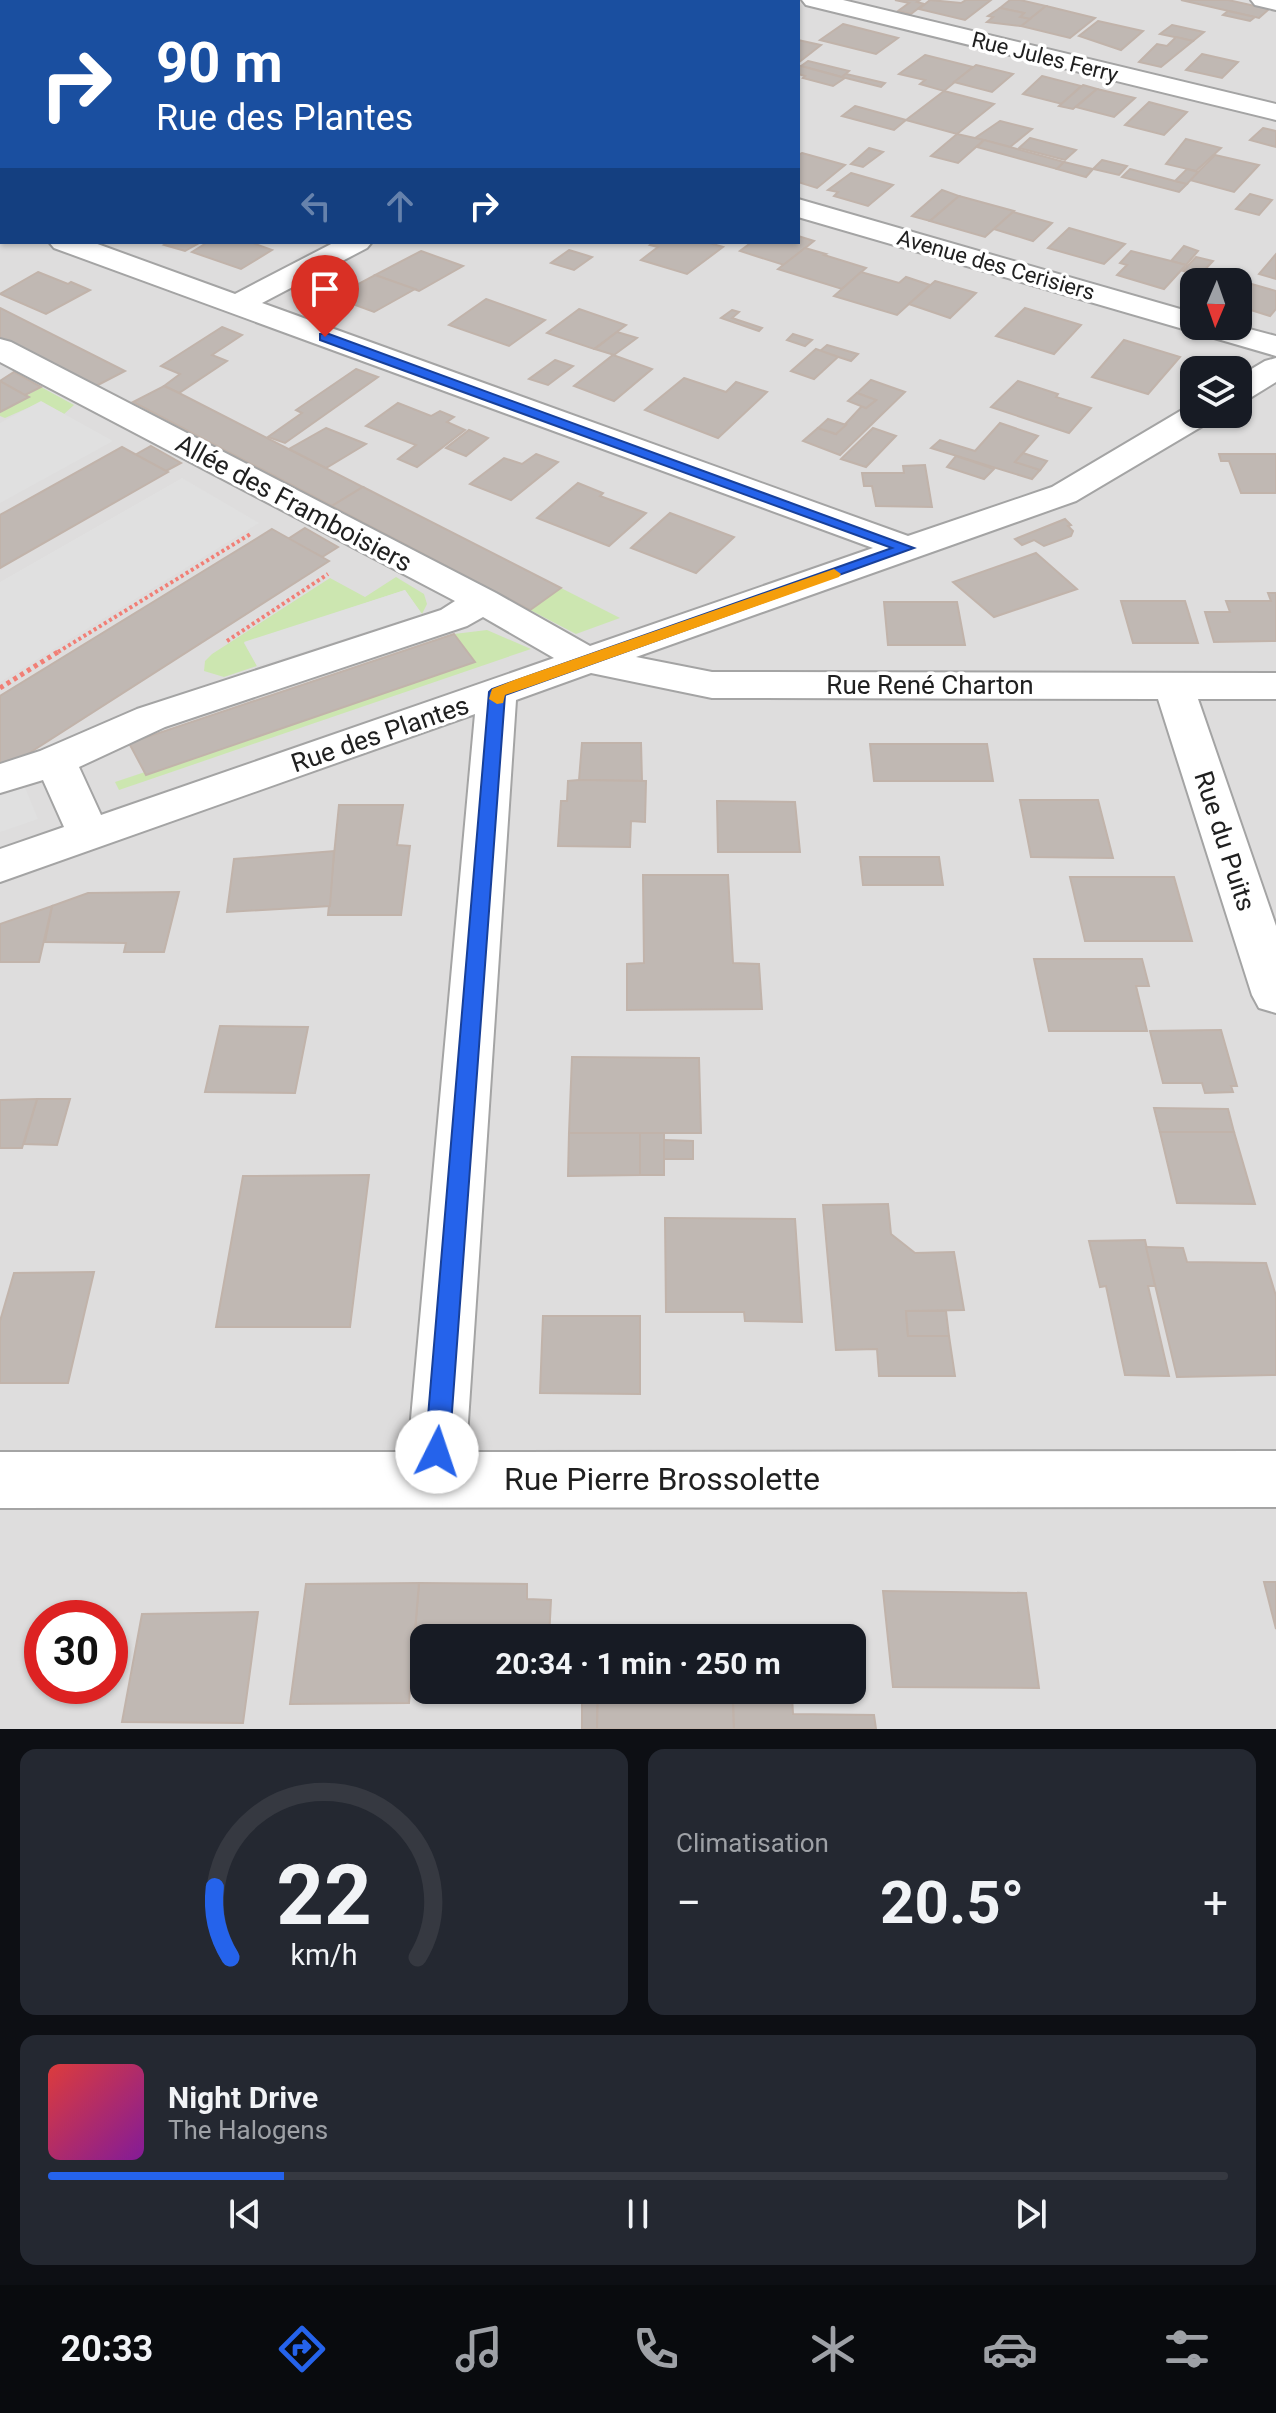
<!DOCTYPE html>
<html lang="fr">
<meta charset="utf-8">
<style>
:root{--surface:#171b24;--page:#242831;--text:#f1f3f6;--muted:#9ea1a6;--line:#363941;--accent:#2563eb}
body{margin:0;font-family:Roboto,sans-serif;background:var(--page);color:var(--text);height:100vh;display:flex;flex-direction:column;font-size:30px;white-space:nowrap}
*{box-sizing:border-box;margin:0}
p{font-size:26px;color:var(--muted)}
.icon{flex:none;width:44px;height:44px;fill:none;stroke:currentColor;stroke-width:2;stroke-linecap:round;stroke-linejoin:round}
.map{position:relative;height:1729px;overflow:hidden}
.sheet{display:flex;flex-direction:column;gap:20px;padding:20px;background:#0d0f14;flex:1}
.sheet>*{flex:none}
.banner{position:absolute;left:0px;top:0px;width:800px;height:244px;box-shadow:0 2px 6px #0004;background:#1a4fa0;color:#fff;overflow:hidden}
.needle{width:52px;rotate:182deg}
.fabs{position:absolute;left:1180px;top:268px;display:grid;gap:16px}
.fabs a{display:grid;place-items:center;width:72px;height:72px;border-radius:16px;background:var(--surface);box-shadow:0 2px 6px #0004;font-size:40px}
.speed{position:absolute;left:24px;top:1600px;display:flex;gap:16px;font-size:40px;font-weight:700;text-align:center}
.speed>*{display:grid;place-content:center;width:104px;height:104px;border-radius:50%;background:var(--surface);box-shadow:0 2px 6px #0004;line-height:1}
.speed .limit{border:12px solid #d22;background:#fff;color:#111}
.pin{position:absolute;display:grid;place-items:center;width:68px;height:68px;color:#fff;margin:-82px -34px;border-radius:50% 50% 50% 0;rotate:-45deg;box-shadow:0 0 8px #0007}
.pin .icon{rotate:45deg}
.me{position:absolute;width:88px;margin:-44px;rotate:4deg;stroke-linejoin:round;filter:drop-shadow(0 0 6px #0008)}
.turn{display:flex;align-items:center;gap:28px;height:168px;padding:0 24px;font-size:36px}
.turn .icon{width:104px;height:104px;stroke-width:2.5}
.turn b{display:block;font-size:56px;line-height:68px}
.lanes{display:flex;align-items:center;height:76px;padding:0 24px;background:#0003;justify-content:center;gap:40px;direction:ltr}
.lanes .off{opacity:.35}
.big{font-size:60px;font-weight:700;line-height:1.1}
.sheet .tile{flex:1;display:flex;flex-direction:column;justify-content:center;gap:12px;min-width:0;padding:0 28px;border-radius:16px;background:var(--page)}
.sheet .dial{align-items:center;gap:0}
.dial svg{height:208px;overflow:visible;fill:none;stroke:var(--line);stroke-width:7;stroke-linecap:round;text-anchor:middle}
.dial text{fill:var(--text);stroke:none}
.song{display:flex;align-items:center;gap:24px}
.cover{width:96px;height:96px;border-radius:12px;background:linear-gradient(135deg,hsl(0 70% 55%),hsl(290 70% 35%))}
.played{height:8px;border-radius:4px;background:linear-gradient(90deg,var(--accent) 20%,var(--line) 20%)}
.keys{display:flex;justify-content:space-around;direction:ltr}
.heat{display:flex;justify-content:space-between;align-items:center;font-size:44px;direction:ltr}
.sheet .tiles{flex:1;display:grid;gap:20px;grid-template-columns:1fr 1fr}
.tile:last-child{grid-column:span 2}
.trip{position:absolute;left:410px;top:1624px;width:456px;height:80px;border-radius:16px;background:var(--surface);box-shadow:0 2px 6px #0004;font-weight:700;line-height:80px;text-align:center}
.tab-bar{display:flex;height:128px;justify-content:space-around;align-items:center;background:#090b0e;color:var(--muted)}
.tab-bar .icon{width:56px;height:56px}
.tab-bar .on{color:var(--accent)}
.tab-bar b{font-size:36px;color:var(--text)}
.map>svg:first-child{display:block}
</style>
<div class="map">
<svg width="1276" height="1729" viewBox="0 0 1276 1729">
<rect width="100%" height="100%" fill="#f0ece7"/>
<path fill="#dedddd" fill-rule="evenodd" d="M0,0H1276V1729H0ZM2,2H798V242H2ZM1194,282H1238V326H1194ZM1194,370H1238V414H1194ZM42,1618H110V1686H42ZM424,1638H852V1690H424Z"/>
<g fill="#cce6b0">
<polygon points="41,387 74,405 64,414 41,402 5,418 0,416 0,412"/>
<polygon points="396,577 424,594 427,604 422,614 405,590 244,643 257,666 224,677 204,671 205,661 212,654 330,578 365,597"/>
<polygon points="561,588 620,618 576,634 530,610"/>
<polygon points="487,630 531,649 119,790 115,782 475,662 454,634"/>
</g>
<g fill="#e0e0e0">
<polygon points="41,401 113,441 0,503 0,423"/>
<polygon points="182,478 259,523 0,682 0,582"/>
<polygon points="405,590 422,614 257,666 244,642"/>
<polygon points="25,787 38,819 0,832 0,796"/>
</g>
<g fill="#c0b8b3" stroke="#c1b3aa" stroke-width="2">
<polygon points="895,0 920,0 917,2 924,4 911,14 898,11 909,3"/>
<polygon points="930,0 961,3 966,0 991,0 965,20 919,9"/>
<polygon points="1010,0 1020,0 1046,6 1030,19 1020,17 1024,13 1000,8"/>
<polygon points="1181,0 1228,0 1269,9 1259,18"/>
<polygon points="1046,6 1095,18 1070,38 1021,26"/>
<polygon points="1000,8 1024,13 1020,17 1030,19 1021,26 987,22 993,17 988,16"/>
<polygon points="1228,11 1255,17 1250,21 1223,15"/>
<polygon points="1098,21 1143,31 1121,50 1079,36"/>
<polygon points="843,24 898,38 876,54 820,40"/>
<polygon points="1172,25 1204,32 1193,41 1160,34"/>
<polygon points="1176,37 1193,41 1161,67 1139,62 1157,44 1167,46"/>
<polygon points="798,40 821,45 798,63"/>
<polygon points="1202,54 1238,62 1222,78 1186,70"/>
<polygon points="925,55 973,67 944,91 920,84 925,80 899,74"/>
<polygon points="808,61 849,71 842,77 801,66"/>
<polygon points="976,65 1013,74 992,92 954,82"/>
<polygon points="798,66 801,66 845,78 833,86 803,78 805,76 798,74"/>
<polygon points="846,74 885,83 881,87 842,77"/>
<polygon points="1042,76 1081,86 1062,104 1023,94"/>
<polygon points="1083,85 1097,89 1073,109 1059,106"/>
<polygon points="1097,89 1135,98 1114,117 1076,107"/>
<polygon points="944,91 994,104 957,134 906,120"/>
<polygon points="1149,102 1187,112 1164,135 1125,125"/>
<polygon points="855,106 906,120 894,130 842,116"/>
<polygon points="1000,121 1032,129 1010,147 975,138"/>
<polygon points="1263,128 1276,131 1276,147 1250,140"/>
<polygon points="957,134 984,140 958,163 931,156"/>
<polygon points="1030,138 1076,150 1065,160 1019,148"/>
<polygon points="1186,139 1221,148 1196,171 1166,164"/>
<polygon points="984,140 1010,147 1064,162 1057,169 977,147"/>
<polygon points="869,148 883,152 863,167 851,164"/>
<polygon points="802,153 845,165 817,188 798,182 798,155"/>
<polygon points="1215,155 1259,165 1234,192 1190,180"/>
<polygon points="1102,160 1127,166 1119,175 1093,169"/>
<polygon points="1064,162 1093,169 1086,177 1057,169"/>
<polygon points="1130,169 1175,181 1187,184 1179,192 1122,177"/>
<polygon points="1187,169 1198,172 1187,184 1175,181"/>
<polygon points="851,173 893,185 868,206 834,196 838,192 828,190"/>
<polygon points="942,190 959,196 930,221 912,216"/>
<polygon points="1250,194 1272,200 1259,215 1236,209"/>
<polygon points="959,196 1014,211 985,237 930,221"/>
<polygon points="1013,212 1052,223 1033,241 994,229"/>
<polygon points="1069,228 1125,244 1104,264 1048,248"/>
<polygon points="798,236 814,241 784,265 740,251 752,242 798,242"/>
<polygon points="169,242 201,242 185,251 164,245"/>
<polygon points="208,242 250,242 272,250 241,269 192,252"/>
<polygon points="654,242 706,242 723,247 687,274 641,260 658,247 650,245"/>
<polygon points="1184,246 1198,251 1186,265 1171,261"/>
<polygon points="805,248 826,254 824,255 866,268 842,289 778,269"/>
<polygon points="569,250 592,257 574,270 551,263"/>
<polygon points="421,251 463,266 419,291 375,275"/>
<polygon points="1131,251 1171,261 1186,265 1164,289 1117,275 1127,265 1120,263"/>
<polygon points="1276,254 1276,279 1259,274"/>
<polygon points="1196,257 1213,261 1200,275 1183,271"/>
<polygon points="38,272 68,284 71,282 90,290 46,314 0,294"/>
<polygon points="861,272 899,283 906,277 930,285 897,315 834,296"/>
<polygon points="375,275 415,289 374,312 334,297"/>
<polygon points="1234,279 1276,291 1276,309 1270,316 1238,306 1238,282 1231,282"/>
<polygon points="935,281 976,293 950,318 909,304"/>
<polygon points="486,299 545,320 509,346 449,325"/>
<polygon points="0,308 125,371 94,387 0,338"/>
<polygon points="1025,308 1081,325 1054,354 996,336"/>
<polygon points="579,309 626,325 594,349 547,333"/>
<polygon points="732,310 739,312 732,318 762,328 759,331 721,318"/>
<polygon points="222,327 242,335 212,355 227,361 179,393 164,386 180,374 161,366"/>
<polygon points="617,332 637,338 614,355 595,349"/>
<polygon points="793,334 812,340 805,346 787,340"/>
<polygon points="1124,340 1180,357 1148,394 1092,377"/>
<polygon points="827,345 858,354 851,361 820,351"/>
<polygon points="816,349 838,357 814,379 791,371"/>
<polygon points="613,355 652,369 614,401 574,386"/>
<polygon points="555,360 573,366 548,385 529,379"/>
<polygon points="356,369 378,377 285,443 268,437 302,413 296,410"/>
<polygon points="14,372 41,387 25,395 0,381"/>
<polygon points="684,378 726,392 736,382 767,392 718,438 645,410"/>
<polygon points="871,380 905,392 840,455 803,441 818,428 836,434 862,406 866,408 876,400 857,393"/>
<polygon points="0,381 25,395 29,397 0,412"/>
<polygon points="1018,381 1058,394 1056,397 1091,408 1069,433 991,407"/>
<polygon points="164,386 179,393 363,487 332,506 133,402"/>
<polygon points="857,393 876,400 866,408 848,401"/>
<polygon points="398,403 431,416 440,411 454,417 447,422 465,430 417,467 398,459 416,445 366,426"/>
<polygon points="828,419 846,425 836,434 818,428"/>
<polygon points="1000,423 1038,436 1015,462 1040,470 1032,479 931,448 940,440 975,451"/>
<polygon points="326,428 366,444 326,468 289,449"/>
<polygon points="873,428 896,436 866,467 841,459"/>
<polygon points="469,430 488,438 466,456 446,448"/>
<polygon points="151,446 181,463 166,471 135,455"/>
<polygon points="122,447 168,472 0,568 0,515"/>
<polygon points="1023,453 1047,461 1040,470 1015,462"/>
<polygon points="536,454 558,462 511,500 470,484 504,458 522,464"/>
<polygon points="1219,454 1276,454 1276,493 1241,493 1229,461 1221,461"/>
<polygon points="956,456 968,460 994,469 984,479 947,467"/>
<polygon points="925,465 932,507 876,506 872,486 864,486 862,473 904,473 903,466"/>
<polygon points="578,483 603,493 600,496 646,513 609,546 537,518"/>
<polygon points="363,487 561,588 530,610 332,506"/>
<polygon points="670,513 734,537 696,573 631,548"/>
<polygon points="1065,519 1071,525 1068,526 1073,531 1071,536 1044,546 1034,540 1022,545 1015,539"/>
<polygon points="305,528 338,547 322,557 288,539"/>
<polygon points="272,529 329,561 26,755 0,764 0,696"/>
<polygon points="1036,553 1077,589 994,617 953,582"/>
<polygon points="1268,593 1276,593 1276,641 1214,642 1205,612 1230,612 1226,601 1271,601"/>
<polygon points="1121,601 1185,601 1198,643 1133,643"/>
<polygon points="884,602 957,602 965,645 888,645"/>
<polygon points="454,634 475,662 146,775 129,743"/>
<polygon points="582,743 641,743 642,781 579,780"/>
<polygon points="870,744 987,744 993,781 874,781"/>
<polygon points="579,780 646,781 645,822 631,821 630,847 558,846 561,801 567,801 568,781"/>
<polygon points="1020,800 1098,800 1113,858 1031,857"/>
<polygon points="717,801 795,802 800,852 718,852"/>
<polygon points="339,805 403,805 397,845 410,846 401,915 328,915"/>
<polygon points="334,851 330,906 227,912 234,859"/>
<polygon points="860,857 939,857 943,885 863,885"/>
<polygon points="643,875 728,875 733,963 759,964 762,1009 627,1010 627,964 644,963"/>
<polygon points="1070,877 1174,877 1192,941 1085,941"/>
<polygon points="179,892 164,952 124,952 126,943 45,942 52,906 88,893"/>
<polygon points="52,906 39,962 0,962 0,924"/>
<polygon points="1034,959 1142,959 1149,986 1136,986 1147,1031 1049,1031"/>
<polygon points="220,1026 308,1027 295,1093 205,1092"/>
<polygon points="1221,1030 1237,1086 1231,1086 1233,1092 1205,1093 1202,1083 1163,1083 1150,1031"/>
<polygon points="572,1057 699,1058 701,1133 569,1133"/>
<polygon points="37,1099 70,1099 57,1145 24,1144"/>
<polygon points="37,1099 22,1148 0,1148 0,1100"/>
<polygon points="1154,1108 1228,1109 1234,1132 1160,1132"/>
<polygon points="1160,1132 1234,1132 1255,1204 1177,1203"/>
<polygon points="569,1133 640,1133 640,1175 568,1176"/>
<rect x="640" y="1133" width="24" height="42"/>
<polygon points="664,1140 693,1141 693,1159 664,1159"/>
<polygon points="369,1175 350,1327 216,1327 243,1176"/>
<polygon points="888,1204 891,1234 915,1253 954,1252 964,1310 906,1311 908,1336 949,1336 955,1376 879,1376 877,1349 836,1350 823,1205"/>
<polygon points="665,1218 795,1219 802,1322 745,1321 744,1312 666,1312"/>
<polygon points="1145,1240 1155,1286 1148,1286 1169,1376 1125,1375 1106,1286 1100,1287 1089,1241"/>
<polygon points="1146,1247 1183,1248 1187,1262 1266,1263 1276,1296 1276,1375 1177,1377"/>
<polygon points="94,1272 68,1383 0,1383 0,1321 14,1273"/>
<polygon points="906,1311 946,1311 949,1336 908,1336"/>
<polygon points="543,1316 640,1316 640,1394 540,1393"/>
<polygon points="1264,1582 1276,1582 1276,1629"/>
<polygon points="419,1583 527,1584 527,1599 551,1600 549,1638 424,1638 424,1658 413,1657"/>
<polygon points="419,1583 409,1703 290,1704 306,1584"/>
<polygon points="883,1591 1026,1593 1039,1688 893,1687"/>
<polygon points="258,1612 243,1723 122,1722 142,1614"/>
<polygon points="582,1690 598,1690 597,1729 582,1729"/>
<polygon points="598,1690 733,1693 734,1729 597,1729"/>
<polygon points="733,1696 792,1696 793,1714 874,1715 876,1729 734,1729"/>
</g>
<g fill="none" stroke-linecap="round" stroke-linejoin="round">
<g stroke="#a4a4a4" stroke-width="4">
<g id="minor">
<polygon points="802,0 843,0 1276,104 1276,120 806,5"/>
<polygon points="1251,0 1276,0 1276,10 1255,5"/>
<polygon points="798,199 1194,313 1194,326 1238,326 1276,336 1276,356 798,217"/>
<polygon points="0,209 2,210 2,228 0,227"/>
<path d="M49,242H92L235,294L335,242H372L367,248L262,303L908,536L1052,487L1187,407L1194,405V414H1216L1211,421L1076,501L636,657L712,672L1276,673V699H1198L1276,926V1013L1259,1008L1252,995L1158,699L712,698L591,673L516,700L466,1452L1276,1451V1507L0,1508V1452H408L475,714L0,882V849L64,827L43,780L0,793V764L40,751L137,709L441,610L455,601L0,362V339L11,342L496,593L590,646L873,548L54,248ZM483,617L554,658L101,815L79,767L165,727L467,626Z"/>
<polygon points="1276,358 1276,382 1250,398 1238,401 1238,377 1265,361"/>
</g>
</g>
<g stroke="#926109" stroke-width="4">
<polygon id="major" points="2,108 2,124 0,125 0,109"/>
</g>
<g stroke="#f17f76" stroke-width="4" stroke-dasharray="3 3" stroke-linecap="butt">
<polyline points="227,641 328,574"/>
<polyline points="58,652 252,533"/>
</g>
<polyline stroke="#f17f76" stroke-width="5" stroke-dasharray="4 4" stroke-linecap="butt" points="0,688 61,650"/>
<use href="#minor" fill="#fff" fill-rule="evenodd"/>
<use href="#major" fill="#f6d1a5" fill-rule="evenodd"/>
</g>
<polygon fill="#2563eb" stroke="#184099" stroke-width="2" points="320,334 329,334 914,548 505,695 449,1452 445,1460 437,1464 429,1460 425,1452 489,692 492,689 892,548 320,340"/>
<polygon fill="#f59e0b" points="834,569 841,574 839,577 529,687 505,695 503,703 497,704 489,699 492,689 517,679"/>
<g text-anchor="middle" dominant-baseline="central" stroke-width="7" stroke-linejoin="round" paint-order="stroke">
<g font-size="22" fill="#202020" stroke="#fff">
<text transform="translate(1045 57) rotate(14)">Rue Jules Ferry</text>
<text transform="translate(996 265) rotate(16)">Avenue des Cerisiers</text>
</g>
<g font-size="26" fill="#202020" stroke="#fff">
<text transform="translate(294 503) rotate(28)">Allée des Framboisiers</text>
<text x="930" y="685">Rue René Charton</text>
<text transform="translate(380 734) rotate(-19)">Rue des Plantes</text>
<text transform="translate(1225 841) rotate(72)">Rue du Puits</text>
</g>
<g font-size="32" fill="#202020" stroke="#fff">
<text x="662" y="1479">Rue Pierre Brossolette</text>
</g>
</g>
</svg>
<div class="fabs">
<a><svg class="needle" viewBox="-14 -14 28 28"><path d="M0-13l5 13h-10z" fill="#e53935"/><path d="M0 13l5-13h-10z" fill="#9ea1a6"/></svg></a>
<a><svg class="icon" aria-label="layers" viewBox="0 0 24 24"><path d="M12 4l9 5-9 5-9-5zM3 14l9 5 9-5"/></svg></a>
</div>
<div class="speed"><div class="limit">30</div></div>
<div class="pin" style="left:325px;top:337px;background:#d93025"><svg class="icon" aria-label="arrive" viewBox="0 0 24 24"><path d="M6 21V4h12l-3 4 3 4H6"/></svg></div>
<svg class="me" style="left:437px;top:1452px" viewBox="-20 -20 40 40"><circle r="19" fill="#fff"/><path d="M0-13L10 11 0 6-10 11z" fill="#2563eb"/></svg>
<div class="trip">20:34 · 1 min · 250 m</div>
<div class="banner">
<div class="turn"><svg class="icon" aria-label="right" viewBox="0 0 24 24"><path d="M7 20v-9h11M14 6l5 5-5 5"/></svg><div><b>90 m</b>Rue des Plantes</div></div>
<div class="lanes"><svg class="icon off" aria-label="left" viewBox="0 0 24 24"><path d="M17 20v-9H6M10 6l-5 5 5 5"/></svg><svg class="icon off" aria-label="ahead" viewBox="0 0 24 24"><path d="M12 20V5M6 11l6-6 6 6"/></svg><svg class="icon" aria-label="right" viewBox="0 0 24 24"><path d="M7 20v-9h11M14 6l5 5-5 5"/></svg></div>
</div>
</div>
<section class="sheet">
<div class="tiles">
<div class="tile dial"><svg viewBox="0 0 100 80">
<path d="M14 69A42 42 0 1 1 86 69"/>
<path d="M14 69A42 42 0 0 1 8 42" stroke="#2563eb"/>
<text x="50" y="56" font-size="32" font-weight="700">22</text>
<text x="50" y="72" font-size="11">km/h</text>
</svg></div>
<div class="tile"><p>Climatisation</p>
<div class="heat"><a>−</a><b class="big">20.5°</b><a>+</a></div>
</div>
<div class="tile">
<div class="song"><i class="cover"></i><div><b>Night Drive</b><p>The Halogens</p></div></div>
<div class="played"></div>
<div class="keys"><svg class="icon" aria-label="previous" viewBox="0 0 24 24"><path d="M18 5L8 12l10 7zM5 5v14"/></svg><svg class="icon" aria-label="pause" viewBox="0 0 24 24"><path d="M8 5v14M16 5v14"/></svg><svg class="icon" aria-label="next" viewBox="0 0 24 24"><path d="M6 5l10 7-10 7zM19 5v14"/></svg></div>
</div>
</div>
</section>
<nav class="tab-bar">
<b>20:33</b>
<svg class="icon on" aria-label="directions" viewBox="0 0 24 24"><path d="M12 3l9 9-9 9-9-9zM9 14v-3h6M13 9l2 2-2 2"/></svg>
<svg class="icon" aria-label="music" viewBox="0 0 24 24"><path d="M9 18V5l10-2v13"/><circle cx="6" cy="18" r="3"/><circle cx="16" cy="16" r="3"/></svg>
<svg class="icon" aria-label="phone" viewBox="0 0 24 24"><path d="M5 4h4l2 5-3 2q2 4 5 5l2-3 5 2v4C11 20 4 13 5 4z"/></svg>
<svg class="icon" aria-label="climate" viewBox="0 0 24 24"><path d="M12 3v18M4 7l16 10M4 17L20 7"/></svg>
<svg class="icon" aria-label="car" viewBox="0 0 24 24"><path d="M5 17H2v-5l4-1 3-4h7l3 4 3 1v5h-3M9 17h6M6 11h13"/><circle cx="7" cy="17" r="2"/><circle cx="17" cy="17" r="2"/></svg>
<svg class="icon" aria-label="filters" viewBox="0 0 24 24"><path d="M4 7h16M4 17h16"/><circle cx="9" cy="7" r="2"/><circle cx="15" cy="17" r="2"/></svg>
</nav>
